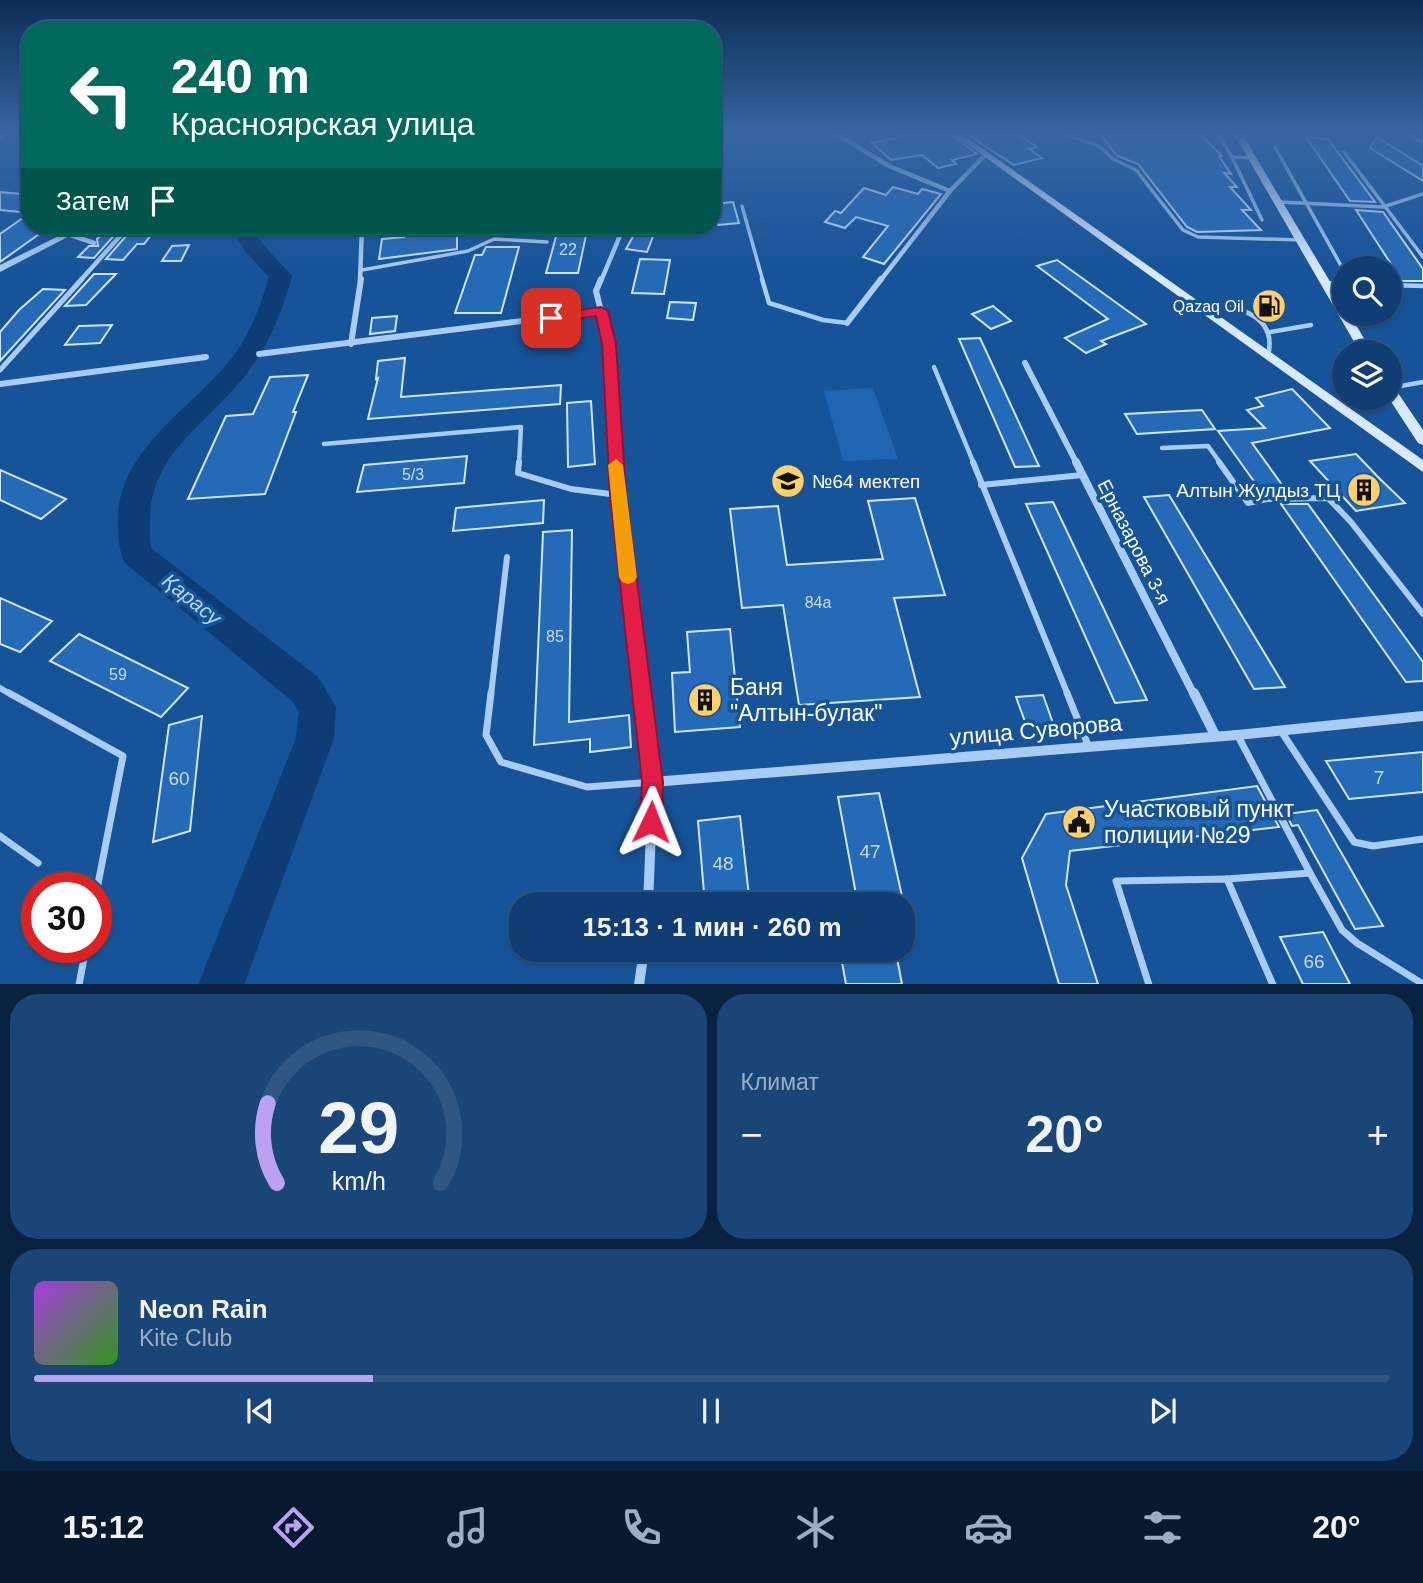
<!DOCTYPE html>
<html lang="ru">
<meta charset="utf-8">
<style>
:root{--surface:#103e72;--page:#194577;--text:#f1f3f6;--muted:#9caec4;--line:#305784;--accent:#bca0f2}
body{margin:0;font-family:Arial,sans-serif;background:var(--page);color:var(--text);height:100vh;display:flex;flex-direction:column;font-size:26px;white-space:nowrap}
*{box-sizing:border-box;margin:0}
p{font-size:23px;color:var(--muted)}
.icon{flex:none;width:38px;height:38px;fill:none;stroke:currentColor;stroke-width:2;stroke-linecap:round;stroke-linejoin:round}
.map{position:relative;height:984px;overflow:hidden}
.sheet{display:flex;flex-direction:column;gap:10px;padding:10px;background:#09223f;flex:1}
.sheet>*{flex:none}
.top-card{position:absolute;left:21px;top:21px;width:700px;height:214px;border-radius:28px;box-shadow:0 2px 5px #0004,0 0 0 2px var(--line);background:#00695c;color:#fff;overflow:hidden}
.controls{position:absolute;left:1332px;top:256px;display:grid;gap:14px}
.controls a{display:grid;place-items:center;width:70px;height:70px;border-radius:50%;background:var(--surface);box-shadow:0 2px 5px #0004,0 0 0 2px var(--line);font-size:35px}
.speed{position:absolute;left:21px;top:872px;display:flex;gap:14px;font-size:35px;font-weight:700;text-align:center}
.speed>*{display:grid;place-content:center;width:91px;height:91px;border-radius:50%;background:var(--surface);box-shadow:0 2px 5px #0004,0 0 0 2px var(--line);line-height:1}
.speed .limit{border:10px solid #d22;background:#fff;color:#111}
.pin{position:absolute;display:grid;place-items:center;width:60px;height:60px;color:#fff;margin:-30px;border-radius:14px;box-shadow:0 4px 10px #0006}
.me{position:absolute;width:77px;margin:-38px;rotate:2deg;stroke-linejoin:round;filter:drop-shadow(0 0 5px #0008)}
.turn{display:flex;align-items:center;gap:24px;height:147px;padding:0 35px;font-size:32px}
.turn .icon{width:91px;height:91px;stroke-width:2.5}
.turn b{display:block;font-size:49px;line-height:60px}
.then{display:flex;align-items:center;height:66px;padding:0 35px;background:#0003;gap:14px;font-size:26px}
.big{font-size:52px;font-weight:800;line-height:1.1}
.sheet .widget{flex:1;display:flex;flex-direction:column;justify-content:center;gap:10px;min-width:0;padding:0 24px;border-radius:28px;background:var(--page)}
.sheet .dial{align-items:center;gap:0}
.dial svg{height:182px;overflow:visible;fill:none;stroke:var(--line);stroke-width:7;stroke-linecap:round;text-anchor:middle}
.dial text{fill:var(--text);stroke:none}
.song{display:flex;align-items:center;gap:21px}
.cover{width:84px;height:84px;border-radius:10px;background:linear-gradient(135deg,hsl(280 70% 55%),hsl(110 70% 35%))}
.played{height:7px;border-radius:4px;background:linear-gradient(90deg,var(--accent) 25%,var(--line) 25%)}
.keys{display:flex;justify-content:space-around;direction:ltr}
.heat{display:flex;justify-content:space-between;align-items:center;font-size:38px;direction:ltr}
.sheet .tiles{flex:1;display:grid;gap:10px;grid-template-columns:1fr 1fr}
.widget:last-child{grid-column:span 2}
.trip{position:absolute;left:509px;top:892px;width:406px;height:70px;border-radius:28px;background:var(--surface);box-shadow:0 2px 5px #0004,0 0 0 2px var(--line);font-weight:800;line-height:70px;text-align:center}
.menu{display:flex;height:112px;justify-content:space-around;align-items:center;background:#06192e;color:var(--muted)}
.menu .icon{width:49px;height:49px}
.menu .on{color:var(--accent)}
.menu b{font-size:32px;color:var(--text)}
.map>svg:first-child{display:block}
</style>
<div class="map">
<svg width="1423" height="985" viewBox="0 0 1423 985">
<rect width="100%" height="100%" fill="#165398"/>
<polygon fill="#1f65b1" points="873,388 898,459 843,461 824,391"/>
<g fill="none" stroke-linecap="round" stroke-linejoin="round">
<path fill="#0e3d75" fill-rule="evenodd" d="M230,226H251L262,243L292,276C282,312 268,348 244,377C194,438 140,458 151,548L318,677L336,707L334,738L244,985H198L296,738L299,711L292,701L125,563C119,552 119,540 118,527C114,449 194,409 234,355C251,332 261,304 269,277L246,252Z"/>
</g>
<g fill="#256ab6" stroke="#d1e6fc" stroke-width="2">
<polygon points="898,134 951,134 977,154 952,160 956,164 938,168 922,155 891,160 872,143 901,137"/>
<polygon points="966,134 1017,134 1037,147 1029,149 1042,158 1014,165"/>
<polygon points="1100,134 1200,134 1222,156 1219,156 1231,174 1224,173 1237,187 1230,187 1251,210 1242,210 1261,230 1197,232 1187,227 1138,164 1117,156"/>
<polygon points="1306,137 1328,139 1375,202 1350,201"/>
<polygon points="1377,137 1423,166 1423,181 1370,148"/>
<polygon points="893,187 918,194 922,189 941,194 884,264 863,257 888,226 856,217 845,228 825,222 835,211 841,213 864,188 886,195"/>
<polygon points="0,192 30,195 30,213 0,210"/>
<polygon points="733,202 739,223 718,225 712,204"/>
<polygon points="1356,210 1383,212 1423,269 1423,281 1402,281"/>
<polygon points="30,213 30,226 49,227 0,262 0,234"/>
<polygon points="405,226 457,226 457,249 379,259 382,239 404,237"/>
<polygon points="559,226 588,226 578,273 546,273"/>
<polygon points="639,226 657,226 647,252 626,249"/>
<polygon points="133,228 157,228 144,244 137,244 123,260 106,259"/>
<polygon points="108,229 120,229 94,258 78,257 89,246 98,246 97,239"/>
<polygon points="189,245 181,261 162,261 172,246"/>
<polygon points="486,247 519,247 501,313 455,313 475,255 482,255"/>
<polygon points="640,259 670,260 664,294 632,293"/>
<polygon points="1057,260 1125,309 1146,324 1101,341 1106,344 1086,353 1065,338 1108,319 1037,266"/>
<polygon points="94,274 116,274 86,305 65,306"/>
<polygon points="43,289 65,290 0,361 0,332 19,310"/>
<polygon points="670,302 696,303 693,320 667,318"/>
<polygon points="993,306 1011,321 991,329 972,314"/>
<polygon points="397,316 395,331 370,334 372,318"/>
<polygon points="112,325 100,343 65,345 79,326"/>
<polygon points="980,338 1039,466 1015,467 959,339"/>
<polygon points="405,358 401,397 561,385 560,404 368,419 378,378 376,379 378,361"/>
<polygon points="308,375 293,412 296,412 265,494 188,499 226,416 253,414 270,377"/>
<polygon points="1292,389 1330,428 1252,443 1288,493 1263,494 1218,431 1265,428 1247,410 1263,406 1256,398"/>
<polygon points="591,401 595,464 568,467 567,403"/>
<polygon points="1202,410 1215,429 1137,434 1125,414"/>
<polygon points="1356,454 1379,478 1405,503 1356,511 1310,461"/>
<polygon points="467,456 464,483 357,492 364,465"/>
<polygon points="0,470 66,499 41,519 0,500"/>
<polygon points="1169,495 1285,687 1254,689 1144,497"/>
<polygon points="915,498 945,595 894,598 920,697 799,705 783,605 742,608 730,509 778,506 787,565 883,559 868,501"/>
<polygon points="544,500 543,523 453,531 456,508"/>
<polygon points="1053,502 1147,700 1115,703 1026,504"/>
<polygon points="1281,504 1308,504 1423,662 1423,681 1406,682"/>
<polygon points="572,530 569,722 629,715 631,747 590,752 590,739 534,745 543,532"/>
<polygon points="0,598 52,621 20,652 0,644"/>
<polygon points="730,629 740,727 675,732 672,673 690,672 687,632"/>
<polygon points="79,634 188,688 161,717 50,661"/>
<polygon points="1043,695 1054,726 1027,727 1016,697"/>
<polygon points="202,716 190,831 153,842 169,725"/>
<polygon points="1423,752 1423,792 1349,799 1326,761"/>
<polygon points="1257,786 1279,827 1070,851 1066,885 1098,984 1059,984 1022,858 1046,814"/>
<polygon points="879,793 904,905 858,905 838,797"/>
<polygon points="1317,810 1383,926 1355,929 1298,825 1292,826 1286,814"/>
<polygon points="740,816 750,905 705,905 698,821"/>
<polygon points="1323,932 1350,984 1303,984 1280,937"/>
<polygon points="896,953 902,984 846,984 841,957"/>
</g>
<g fill="none" stroke-linecap="round" stroke-linejoin="round">
<g stroke="#a9ccf2" stroke-width="3.5">
<polyline points="1066,134 1099,146 1113,159 1136,170 1183,230 1198,237 1300,240"/>
<polyline points="1218,134 1232,157 1251,158"/>
<polyline points="1412,137 1423,143"/>
<polyline points="1275,147 1344,271"/>
<polyline points="1344,152 1423,257"/>
<polyline points="1232,157 1262,220"/>
<polyline points="1279,202 1383,207 1423,194"/>
<polyline points="742,206 763,281"/>
<polyline points="362,270 468,251 494,239 547,242"/>
</g>
<g stroke="#a9ccf2" stroke-width="4.5">
<polyline points="762,279 769,303 823,320 847,323"/>
<polyline points="1326,283 1344,284"/>
<polyline points="1390,285 1423,286"/>
<path d="M1196,303C1230,305 1279,311 1268,356"/>
<polyline points="1270,332 1311,325"/>
<polyline points="934,367 974,464"/>
<polyline points="1390,388 1423,382"/>
<polyline points="324,444 521,427 519,464"/>
<polyline points="1162,448 1208,446 1221,464"/>
</g>
<g stroke="#a9ccf2" stroke-width="6">
<polyline points="519,462 518,473 571,489 618,495"/>
<polyline points="973,462 1068,695"/>
<polyline points="1219,462 1248,503 1267,499 1328,498 1351,522 1423,614"/>
<polyline points="981,485 1083,475"/>
<polyline points="0,688 12,695"/>
<polyline points="491,695 507,557"/>
</g>
<g stroke="#a9ccf2" stroke-width="7">
<polyline points="9,693 123,756 96,894"/>
<polyline points="491,693 486,735 501,762 587,787 653,782"/>
<polyline points="1067,693 1088,745"/>
<polyline points="1281,731 1354,842 1373,846 1423,839"/>
<polyline points="0,836 38,863"/>
<polyline points="1310,873 1342,930 1357,943 1423,984"/>
<polyline points="1227,879 1310,873 1238,736"/>
<polyline points="79,985 86,947"/>
<polyline points="1149,985 1116,881 1227,879 1273,985"/>
</g>
<polyline stroke="#a9ccf2" stroke-width="4.5" points="80,281 129,226"/>
<polyline stroke="#a9ccf2" stroke-width="5" points="0,370 82,279"/>
<g stroke="#a9ccf2" stroke-width="4.5">
<polyline points="837,134 889,166 950,191"/>
<polyline points="0,137 4,134"/>
<polyline points="68,234 94,243"/>
<polyline points="360,281 362,226"/>
<polyline points="601,281 624,226"/>
<polyline points="880,281 950,191 985,155"/>
</g>
<g stroke="#a9ccf2" stroke-width="6">
<polyline points="601,279 596,291 609,344 616,464"/>
<polyline points="847,323 881,279"/>
<polyline points="351,344 361,279"/>
<polyline points="259,354 601,311"/>
<polyline points="1025,363 1077,464"/>
<polyline points="0,384 206,357"/>
</g>
<g stroke="#a9ccf2" stroke-width="8">
<polyline points="616,462 642,695"/>
<polyline points="1076,462 1194,695"/>
</g>
<g stroke="#a9ccf2" stroke-width="10">
<polyline points="642,693 653,782 648,905"/>
<polyline points="1194,693 1215,735"/>
<polyline points="653,782 1237,735 1423,716"/>
<polyline points="639,985 644,950"/>
</g>
<polygon fill="#a9ccf2" fill-rule="evenodd" points="79,226 89,226 0,272 0,265"/>
<g fill="#d8e9fc" fill-rule="evenodd">
<polygon points="953,134 962,134 1423,460 1423,472"/>
<polygon points="1234,134 1242,134 1344,305 1344,313 1349,313 1372,352 1360,352"/>
<polygon points="1390,386 1394,387 1423,430 1423,445 1418,443 1388,397"/>
</g>
</g>
<linearGradient id="sky" x2="0" y2="1"><stop stop-color="#0c2e54"/><stop offset="0.49" stop-color="#3666a2"/><stop offset="1" stop-color="#3666a2" stop-opacity="0"/></linearGradient>
<rect width="1423" height="272" fill="url(#sky)"/>
<polygon fill="#e11d48" stroke="#92132f" stroke-width="2" points="601,307 608,311 616,344 626,495 663,782 662,822 659,829 651,833 644,829 640,822 642,782 610,495 602,344 596,316 551,322 545,318 551,314"/>
<polygon fill="#f59e0b" points="616,459 623,465 637,577 634,582 628,584 622,582 619,577 608,465"/>
<defs>
<g id="fuel-disc" transform="scale(1.75)"><circle r="9.5" fill="#ffcf6a" stroke="#165398"/><path d="M-5.5-6h7V0h2V4h1.3V-2.5L3-4.5l.8-.8L6-3V5H2.5V1h-1V6h-7ZM-4.2-4.7v3.2H.2V-4.7Z" fill="#111"/></g>
<g id="school-disc" transform="scale(1.75)"><circle r="9.5" fill="#ffcf6a" stroke="#165398"/><path d="M0-5L7-2L0 1L-7-2ZM-4 1L0 2.5L4 1V4Q0 6-4 4Z" fill="#111"/></g>
<g id="building-disc" transform="scale(1.75)"><circle r="9.5" fill="#ffcf6a" stroke="#165398"/><path d="M-4-6H4V6H1V3H-1V6H-4ZM-2.5-4.3h1.7v1.8h-1.7ZM.8-4.3h1.7v1.8H.8ZM-2.5-1h1.7V.8h-1.7ZM.8-1h1.7V.8H.8Z" fill="#111"/></g>
<g id="civic-disc" transform="scale(1.75)"><circle r="9.5" fill="#ffcf6a" stroke="#165398"/><path d="M-.6-6.5H3V-4.5H.6V-3L4-1V1h2V6H-6V1h2V-1L-.6-3ZM-1.2 2.5V6h2.4V2.5Z" fill="#111"/></g>
</defs>
<g fill-rule="evenodd">
<use href="#fuel-disc" x="1269" y="306"/>
<use href="#school-disc" x="788" y="481"/>
<use href="#building-disc" x="1364" y="490"/>
<use href="#building-disc" x="705" y="700"/>
<use href="#civic-disc" x="1079" y="822"/>
</g>
<g text-anchor="middle" dominant-baseline="central" stroke-width="7" stroke-linejoin="round" paint-order="stroke">
<g font-size="16" fill="#c8daed">
<text x="568" y="249">22</text>
<text x="413" y="474">5/3</text>
<text x="818" y="602">84а</text>
<text x="555" y="636">85</text>
<text x="118" y="674">59</text>
</g>
<g font-size="16" fill="#fff" stroke="#165398" text-anchor="end">
<text x="1244" y="306">Qazaq Oil</text>
</g>
<g font-size="19" fill="#fff" stroke="#165398" text-anchor="start">
<text x="812" y="481">№64 мектеп</text>
<text x="1340" y="490" text-anchor="end">Алтын Жулдыз ТЦ</text>
</g>
<g font-size="19" fill="#fff" stroke="#165398">
<text transform="translate(1134 542) rotate(63)">Ерназарова 3-я</text>
</g>
<g font-size="19" fill="#c8daed">
<text x="1379" y="777">7</text>
<text x="179" y="778">60</text>
<text x="870" y="851">47</text>
<text x="723" y="863">48</text>
<text x="1314" y="961">66</text>
</g>
<g font-size="21" font-style="italic" fill="#b6d6f8" stroke="#165398">
<text transform="translate(192 599) rotate(39)">Қарасу</text>
</g>
<g font-size="23" fill="#fff" stroke="#165398" text-anchor="start">
<text x="730" y="687">Баня<tspan x="730" dy="26">"Алтын-булак"</tspan></text>
<text x="1104" y="809">Участковый пункт<tspan x="1104" dy="26">полиции №29</tspan></text>
</g>
<g font-size="23" fill="#fff" stroke="#165398">
<text transform="translate(1036 730) rotate(-5)">улица Суворова</text>
</g>
</g>
</svg>
<div class="controls">
<a><svg class="icon" aria-label="search" viewBox="0 0 24 24"><circle cx="10" cy="10" r="6"/><path d="M15 15l6 6"/></svg></a>
<a><svg class="icon" aria-label="layers" viewBox="0 0 24 24"><path d="M12 4l9 5-9 5-9-5zM3 14l9 5 9-5"/></svg></a>
</div>
<div class="speed"><div class="limit">30</div></div>
<div class="pin" style="left:551px;top:318px;background:#d93025"><svg class="icon" aria-label="arrive" viewBox="0 0 24 24"><path d="M6 21V4h12l-3 4 3 4H6"/></svg></div>
<svg class="me" style="left:651px;top:822px" viewBox="-20 -20 40 40"><path d="M0-17L14 15 0 8-14 15z" fill="#e11d48" stroke="#fff" stroke-width="4"/></svg>
<div class="trip">15:13 · 1 мин · 260 m</div>
<div class="top-card">
<div class="turn"><svg class="icon" aria-label="left" viewBox="0 0 24 24"><path d="M17 20v-9H6M10 6l-5 5 5 5"/></svg><div><b>240 m</b>Красноярская улица</div></div>
<div class="then">Затем<svg class="icon" aria-label="arrive" viewBox="0 0 24 24"><path d="M6 21V4h12l-3 4 3 4H6"/></svg></div>
</div>
</div>
<section class="sheet">
<div class="tiles">
<div class="widget dial"><svg viewBox="0 0 100 80">
<path d="M14 69A42 42 0 1 1 86 69"/>
<path d="M14 69A42 42 0 0 1 10 34" stroke="#bca0f2"/>
<text x="50" y="56" font-size="32" font-weight="700">29</text>
<text x="50" y="72" font-size="11">km/h</text>
</svg></div>
<div class="widget"><p>Климат</p>
<div class="heat"><a>−</a><b class="big">20°</b><a>+</a></div>
</div>
<div class="widget">
<div class="song"><i class="cover"></i><div><b>Neon Rain</b><p>Kite Club</p></div></div>
<div class="played"></div>
<div class="keys"><svg class="icon" aria-label="previous" viewBox="0 0 24 24"><path d="M18 5L8 12l10 7zM5 5v14"/></svg><svg class="icon" aria-label="pause" viewBox="0 0 24 24"><path d="M8 5v14M16 5v14"/></svg><svg class="icon" aria-label="next" viewBox="0 0 24 24"><path d="M6 5l10 7-10 7zM19 5v14"/></svg></div>
</div>
</div>
</section>
<nav class="menu">
<b>15:12</b>
<svg class="icon on" aria-label="directions" viewBox="0 0 24 24"><path d="M12 3l9 9-9 9-9-9zM9 14v-3h6M13 9l2 2-2 2"/></svg>
<svg class="icon" aria-label="music" viewBox="0 0 24 24"><path d="M9 18V5l10-2v13"/><circle cx="6" cy="18" r="3"/><circle cx="16" cy="16" r="3"/></svg>
<svg class="icon" aria-label="phone" viewBox="0 0 24 24"><path d="M5 4h4l2 5-3 2q2 4 5 5l2-3 5 2v4C11 20 4 13 5 4z"/></svg>
<svg class="icon" aria-label="climate" viewBox="0 0 24 24"><path d="M12 3v18M4 7l16 10M4 17L20 7"/></svg>
<svg class="icon" aria-label="car" viewBox="0 0 24 24"><path d="M5 17H2v-5l4-1 3-4h7l3 4 3 1v5h-3M9 17h6M6 11h13"/><circle cx="7" cy="17" r="2"/><circle cx="17" cy="17" r="2"/></svg>
<svg class="icon" aria-label="filters" viewBox="0 0 24 24"><path d="M4 7h16M4 17h16"/><circle cx="9" cy="7" r="2"/><circle cx="15" cy="17" r="2"/></svg>
<b>20°</b>
</nav>
